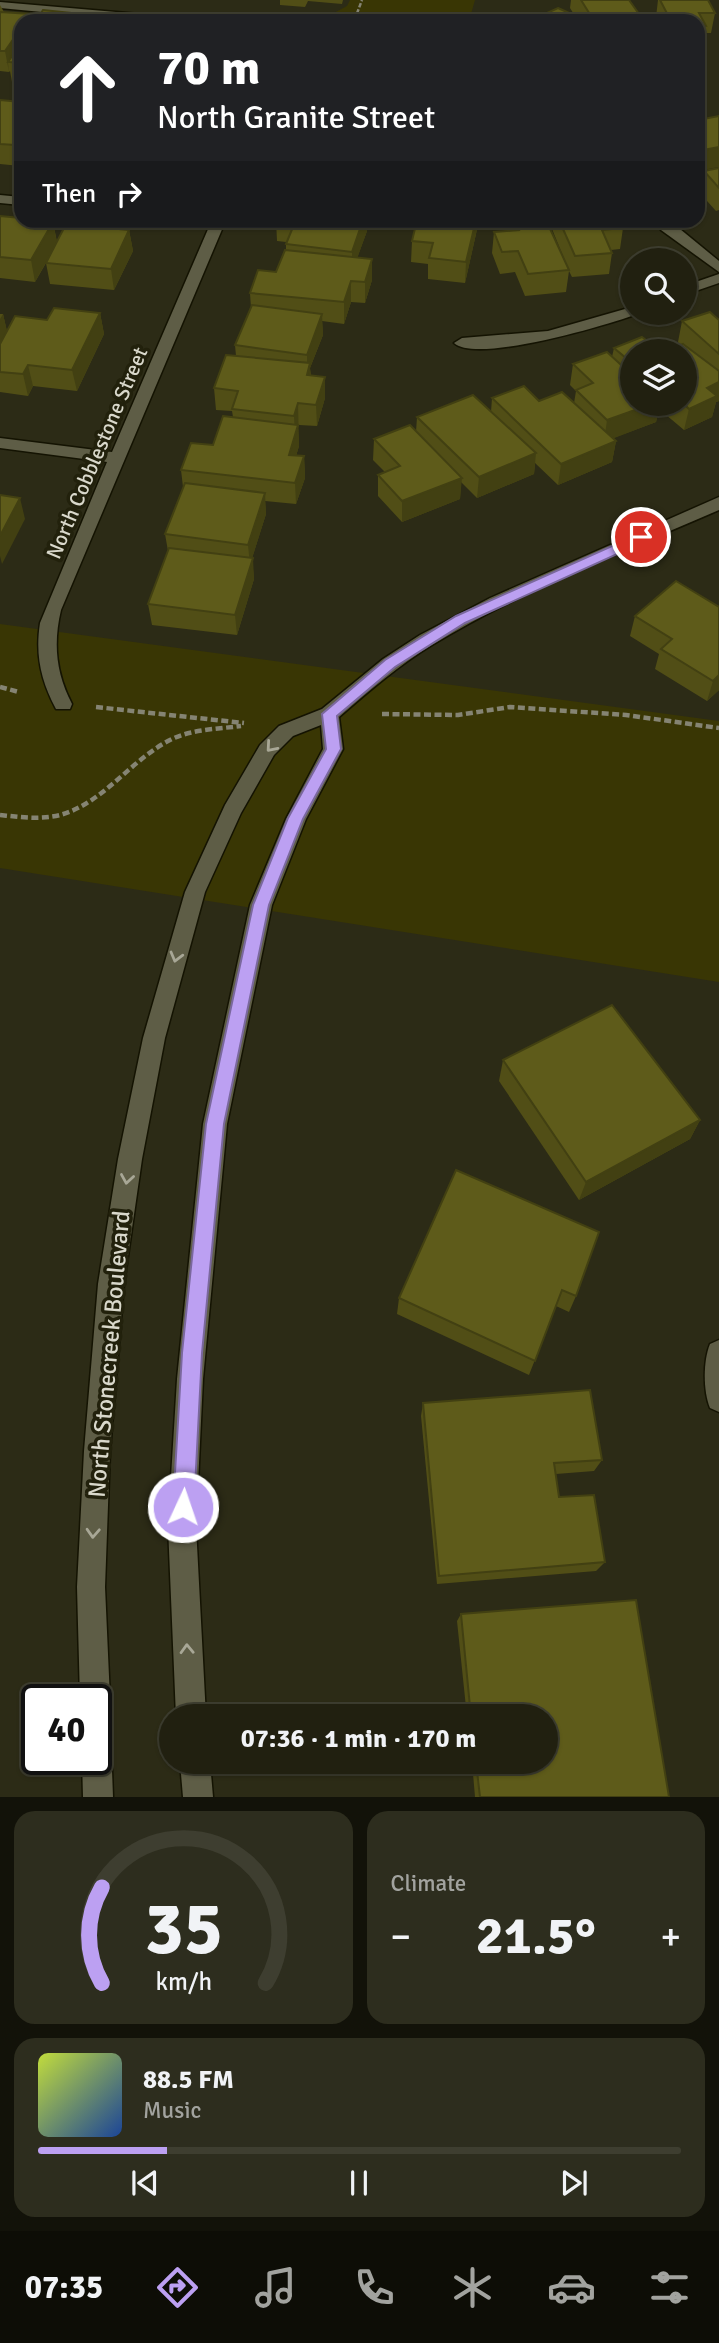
<!DOCTYPE html>
<meta charset="utf-8">
<style>
:root{--surface:#212010;--page:#2d2d1e;--text:#f1f3f6;--muted:#a2a39f;--line:#3e3e30;--accent:#bca0f2}
body{margin:0;font-family:Signika,sans-serif;background:var(--page);color:var(--text);height:100vh;display:flex;flex-direction:column;font-size:26px;white-space:nowrap}
*{box-sizing:border-box;margin:0}
p{font-size:23px;color:var(--muted)}
.icon{flex:none;width:38px;height:38px;fill:none;stroke:currentColor;stroke-width:2;stroke-linecap:round;stroke-linejoin:round}
.map{position:relative;height:1797px;overflow:hidden}
.details{display:flex;flex-direction:column;gap:14px;padding:14px;background:#121209;flex:1}
.details>*{flex:none}
.hud{position:absolute;left:14px;top:14px;width:691px;height:214px;border-radius:21px;box-shadow:0 2px 5px #0004,0 0 0 2px var(--line);background:#202124;color:#fff;overflow:hidden}
.buttons{position:absolute;left:620px;top:248px;display:grid;gap:14px}
.buttons a{display:grid;place-items:center;width:77px;height:77px;border-radius:50%;background:var(--surface);box-shadow:0 2px 5px #0004,0 0 0 2px var(--line);font-size:35px}
.speed{position:absolute;left:21px;top:1684px;display:flex;gap:14px;font-size:35px;font-weight:700;text-align:center}
.speed>*{display:grid;place-content:center;width:91px;height:91px;border-radius:50%;background:var(--surface);box-shadow:0 2px 5px #0004,0 0 0 2px var(--line);line-height:1}
.speed .limit{border:4px solid #111;border-radius:10px;background:#fff;color:#111}
.pin{position:absolute;display:grid;place-items:center;width:60px;height:60px;color:#fff;margin:-30px;border:4px solid #fff;border-radius:50%;box-shadow:0 2px 7px #0007}
.me{position:absolute;width:77px;margin:-38px;rotate:3deg;stroke-linejoin:round;filter:drop-shadow(0 0 5px #0008)}
.turn{display:flex;align-items:center;gap:24px;height:147px;padding:0 28px;font-size:32px}
.turn .icon{width:91px;height:91px;stroke-width:2.5}
.turn b{display:block;font-size:49px;line-height:60px}
.then{display:flex;align-items:center;height:66px;padding:0 28px;background:#0003;gap:14px;font-size:26px}
.big{font-size:52px;font-weight:700;line-height:1.1}
.details .tile{flex:1;display:flex;flex-direction:column;justify-content:center;gap:10px;min-width:0;padding:0 24px;border-radius:21px;background:var(--page)}
.details .dial{align-items:center;gap:0}
.dial svg{height:182px;overflow:visible;fill:none;stroke:var(--line);stroke-width:7;stroke-linecap:round;text-anchor:middle}
.dial text{fill:var(--text);stroke:none}
.song{display:flex;align-items:center;gap:21px}
.cover{width:84px;height:84px;border-radius:10px;background:linear-gradient(135deg,hsl(70 70% 55%),hsl(220 70% 35%))}
.played{height:7px;border-radius:4px;background:linear-gradient(90deg,var(--accent) 20%,var(--line) 20%)}
.keys{display:flex;justify-content:space-around;direction:ltr}
.heat{display:flex;justify-content:space-between;align-items:center;font-size:38px;direction:ltr}
.details .tiles{flex:1;display:grid;gap:14px;grid-template-columns:1fr 1fr}
.tile:last-child{grid-column:span 2}
.trip{position:absolute;left:159px;top:1704px;width:399px;height:70px;border-radius:35px;background:var(--surface);box-shadow:0 2px 5px #0004,0 0 0 2px var(--line);font-weight:700;line-height:70px;text-align:center}
.tabs{display:flex;height:112px;justify-content:space-around;align-items:center;background:#0d0d06;color:var(--muted)}
.tabs .icon{width:49px;height:49px}
.tabs .current{color:var(--accent)}
.tabs b{font-size:32px;color:var(--text)}
.map>svg:first-child{display:block}
</style>
<div class="map">
<svg width="719" height="1797" viewBox="0 0 719 1797">
<rect width="100%" height="100%" fill="#2c2b16"/>
<g fill="#393604">
<polygon points="350,0 475,0 469,21 319,21 347,6"/>
<polygon points="0,624 719,721 719,982 0,868"/>
</g>
<g fill="none" stroke-linecap="round" stroke-linejoin="round">
<g stroke="#141302" stroke-width="3">
<g id="minor">
<polygon points="0,2 174,17 180,21 136,21 0,8"/>
<polygon points="0,195 21,197 21,205 0,203"/>
<path d="M212,220H226L61,610C53,644 56,673 72,704L70,709H56C41,681 35,655 40,623L107,462L0,448V438L112,452Z"/>
<polygon points="655,220 669,220 719,261 719,272 661,230"/>
<polygon points="719,274 719,283 684,295 684,286"/>
<path d="M632,307V313L637,314C608,325 476,364 454,343L462,338L548,331Z"/>
<path d="M719,1340V1412L710,1408C703,1391 703,1361 710,1344Z"/>
</g>
</g>
<g stroke="#141302" stroke-width="3">
<g id="tertiary">
<path d="M719,497V510C623,552 522,590 432,645C399,665 369,691 339,717L343,749L306,819L272,905L227,1124L203,1379L196,1526L206,1717H176L168,1526L177,1379L203,1124L250,905L286,819L323,749L321,725L293,736L274,755L241,813L205,892L165,1038L142,1159L124,1284L110,1451L105,1587L110,1699L105,1709L96,1713V1699H80L77,1587L84,1451L98,1284L118,1159L143,1038L185,892L225,805L260,745L279,726L322,709L383,659L420,635L490,598Z"/>
<polygon points="96,1728 107,1732 111,1743 113,1797 83,1797 82,1759 96,1759"/>
<polygon points="180,1762 210,1762 213,1797 183,1797"/>
</g>
</g>
<polyline stroke="#858473" stroke-width="2.5" stroke-dasharray="4.5 2" stroke-linecap="butt" points="340,21 356,16 362,0"/>
<g stroke="#858473" stroke-width="4.5" stroke-dasharray="7 3.5" stroke-linecap="butt">
<polyline points="0,687 19,692"/>
<polyline points="96,707 244,723"/>
<polyline points="382,714 458,715 510,707 626,715 719,728"/>
<path d="M0,815C20,817 40,820 60,815C104,803 131,759 172,739C193,729 218,729 241,726"/>
</g>
<use href="#minor" fill="#5e5d46" fill-rule="evenodd"/>
<use href="#tertiary" fill="#5e5d46" fill-rule="evenodd"/>
</g>
<g fill="#514e16">
<polygon points="280,0 343,0 342,4 308,1 305,7 280,5"/>
<polygon points="571,0 629,0 644,21 529,21 575,16 570,8"/>
<polygon points="658,0 708,0 715,13 711,33 705,33 702,46 698,47 698,21 658,21 656,17"/>
<polygon points="0,5 4,12 21,28 21,83 12,82 10,71 9,72 0,71"/>
<polygon points="0,100 21,102 20,166 0,164"/>
<polygon points="719,168 719,210 716,211 699,192 704,171"/>
<polygon points="0,216 53,222 57,242 129,230 133,251 114,290 50,284 46,263 35,282 0,278"/>
<polygon points="276,220 389,220 387,226 367,224 367,231 357,258 372,259 372,280 365,303 351,302 344,324 322,321 323,335 310,368 311,376 325,398 317,426 299,425 298,427 299,446 296,456 304,456 305,478 296,504 265,501 266,514 252,558 254,579 237,635 152,625 148,604 168,551 165,534 183,487 181,470 213,445 233,417 232,411 216,410 214,388 236,356 235,345 251,308 250,293 276,272 286,250 286,242 277,241"/>
<polygon points="550,220 619,220 623,228 620,249 611,250 612,253 609,274 572,277 569,271 566,292 525,296 515,272 500,274 492,253 494,232 515,230 516,222 567,266 550,224"/>
<polygon points="478,225 465,283 428,279 428,264 411,262 412,241"/>
<polygon points="100,313 104,334 77,391 33,386 28,396 0,392 0,314 3,314 7,332 47,320"/>
<polygon points="719,320 719,401 716,402 712,417 684,430 659,409 656,422 613,438 616,441 612,462 558,485 535,463 534,474 477,498 461,482 460,499 402,522 378,496 378,475 385,472 373,460 374,439 416,432 417,417 491,412 492,398 574,403 576,391 570,385 573,364 612,357 614,348 632,352 632,404 684,404 680,345 678,342 682,321"/>
<polygon points="719,607 719,690 707,701 655,669 659,654 630,636 635,616"/>
<polygon points="503,1060 700,1120 690,1139 579,1200 499,1081"/>
<polygon points="456,1170 576,1296 569,1312 556,1306 529,1375 397,1314 399,1298"/>
<polygon points="423,1403 602,1460 594,1471 556,1474 559,1497 605,1562 596,1571 437,1584 421,1416"/>
<polygon points="461,1614 669,1797 475,1797 472,1762 546,1762 546,1717 467,1717 457,1621"/>
</g>
<g fill="#424012">
<polygon points="31,14 32,21 26,21"/>
<polygon points="21,28 21,54 8,62 9,72 5,51"/>
<polygon points="21,137 21,164 20,166 15,145"/>
<polygon points="719,147 719,167 698,171 698,151"/>
<polygon points="363,220 367,220 367,231 352,273 352,252"/>
<polygon points="476,220 478,220 478,225 465,283 466,262"/>
<polygon points="53,222 57,243 35,282 31,260"/>
<polygon points="129,230 133,251 114,290 111,269"/>
<polygon points="372,259 372,280 365,303 365,282"/>
<polygon points="351,281 351,302 344,324 344,302"/>
<polygon points="100,313 104,334 77,391 72,370"/>
<polygon points="3,314 8,335 0,350 0,319"/>
<polygon points="322,314 323,335 310,368 311,385 307,397 307,355"/>
<polygon points="28,365 33,386 28,396 23,374"/>
<polygon points="325,377 325,398 317,426 316,405"/>
<polygon points="719,382 719,401 716,402 712,417 684,430 689,409 707,388"/>
<polygon points="298,403 299,446 290,476 289,455 295,435 294,416"/>
<polygon points="652,404 660,404 656,422 604,442 607,420"/>
<polygon points="616,441 612,462 558,485 561,464"/>
<polygon points="536,453 534,474 477,498 479,477"/>
<polygon points="304,456 305,478 296,504 295,483"/>
<polygon points="462,478 460,499 402,522 402,501"/>
<polygon points="265,493 266,514 250,565 248,545"/>
<polygon points="20,498 25,519 2,564 0,556 0,536"/>
<polygon points="253,558 254,579 237,635 235,615"/>
<polygon points="719,675 719,690 707,701 713,681"/>
<polygon points="700,1120 690,1139 579,1200 586,1182"/>
</g>
<g fill="#5e5b1a" stroke="#424012" stroke-width="2">
<polygon points="581,0 629,0 644,21 613,21 608,14 591,16"/>
<polygon points="660,0 708,0 715,13 699,13 706,26 698,27 698,21 671,21"/>
<polygon points="558,8 587,21 529,21"/>
<polygon points="43,10 72,13 67,19 90,21 36,21"/>
<polygon points="0,12 31,14 26,21 21,21 21,28 5,51 0,51"/>
<polygon points="145,18 171,20 143,21"/>
<polygon points="21,43 21,63 8,62"/>
<polygon points="0,100 21,102 21,137 15,145 0,144"/>
<polygon points="719,116 719,147 698,151 698,132 703,132 698,127 698,120"/>
<polygon points="719,168 719,188 704,171"/>
<polygon points="0,216 21,218 21,220 53,222 31,260 0,257"/>
<polygon points="278,220 363,220 352,252 286,244 295,222"/>
<polygon points="417,220 476,220 466,262 429,258 433,243 412,241"/>
<polygon points="534,220 546,220 569,270 528,274 518,251 502,252 494,232 519,230 516,222"/>
<polygon points="559,220 619,220 623,228 602,230 612,253 575,256"/>
<polygon points="66,224 129,230 111,269 46,263"/>
<polygon points="285,250 372,259 365,282 351,281 344,302 250,293 258,270 276,272"/>
<polygon points="252,305 322,314 307,355 235,345"/>
<polygon points="54,308 100,313 72,370 28,365 23,374 0,372 0,344 15,316 47,320"/>
<polygon points="710,312 719,320 719,354 682,321"/>
<polygon points="642,337 662,352 632,352 632,363 614,348"/>
<polygon points="683,344 719,371 719,382 707,388 717,396 689,409 684,404 684,352 664,352"/>
<polygon points="607,352 632,375 632,404 652,404 607,420 576,390 593,383 573,364"/>
<polygon points="226,355 310,363 307,375 325,377 316,405 298,403 294,416 232,409 238,391 214,388"/>
<polygon points="524,386 539,401 562,392 616,441 561,464 492,398"/>
<polygon points="473,395 536,453 479,477 417,417"/>
<polygon points="223,416 298,425 289,455 304,456 295,483 181,470 191,443 213,445"/>
<polygon points="410,425 462,478 402,501 378,475 400,466 374,439"/>
<polygon points="185,483 265,493 248,545 165,534"/>
<polygon points="0,495 20,498 0,536"/>
<polygon points="169,548 253,558 235,615 148,604"/>
<polygon points="676,581 719,607 719,675 713,681 661,649 672,639 635,616"/>
<polygon points="612,1005 700,1120 586,1182 503,1060"/>
<polygon points="456,1170 599,1232 576,1296 562,1290 535,1361 399,1298"/>
<polygon points="590,1390 602,1460 554,1463 559,1497 594,1495 605,1562 439,1576 423,1403"/>
<polygon points="636,1600 669,1797 480,1797 476,1762 546,1762 546,1717 471,1717 461,1614"/>
</g>
<defs><path id="oneway-chevron" d="M-2-3.5L2.5 0L-2 3.5" fill="none" stroke-width="1.6" stroke-linecap="round" stroke-linejoin="round" transform="scale(1.75)"/></defs>
<g stroke="#a8a796">
<use href="#oneway-chevron" transform="translate(271 747) rotate(131)"/>
<use href="#oneway-chevron" transform="translate(176 957) rotate(105)"/>
<use href="#oneway-chevron" transform="translate(127 1179) rotate(99)"/>
<use href="#oneway-chevron" transform="translate(93 1533) rotate(93)"/>
<use href="#oneway-chevron" transform="translate(187 1649) rotate(-92)"/>
</g>
<polygon fill="#bca0f2" stroke="#7a689d" stroke-width="2" points="641,533 648,537 646,541 465,623 395,667 337,716 341,749 303,819 269,905 224,1124 202,1353 194,1507 191,1515 183,1518 176,1515 173,1507 182,1353 206,1124 253,905 288,818 326,749 322,714 385,660 456,616"/>
<g text-anchor="middle" dominant-baseline="central" stroke-width="7" stroke-linejoin="round" paint-order="stroke">
<g font-size="21" fill="#d9d8cb" stroke="#22210c">
<text transform="translate(97 453) rotate(-67)">North Cobblestone Street</text>
</g>
<g font-size="24" fill="#d9d8cb" stroke="#22210c">
<text transform="translate(109 1354) rotate(-85)">North Stonecreek Boulevard</text>
</g>
</g>
</svg>
<div class="buttons">
<a><svg class="icon" aria-label="search" viewBox="0 0 24 24"><circle cx="10" cy="10" r="6"/><path d="M15 15l6 6"/></svg></a>
<a><svg class="icon" aria-label="layers" viewBox="0 0 24 24"><path d="M12 4l9 5-9 5-9-5zM3 14l9 5 9-5"/></svg></a>
</div>
<div class="speed"><div class="limit">40</div></div>
<div class="pin" style="left:641px;top:537px;background:#d93025"><svg class="icon" aria-label="arrive" viewBox="0 0 24 24"><path d="M6 21V4h12l-3 4 3 4H6"/></svg></div>
<svg class="me" style="left:183px;top:1507px" viewBox="-20 -20 40 40"><circle r="17" fill="#bca0f2" stroke="#fff" stroke-width="3"/><path d="M0-11L8 9 0 5-8 9z" fill="#fff"/></svg>
<div class="trip">07:36 · 1 min · 170 m</div>
<div class="hud">
<div class="turn"><svg class="icon" aria-label="ahead" viewBox="0 0 24 24"><path d="M12 20V5M6 11l6-6 6 6"/></svg><div><b>70 m</b>North Granite Street</div></div>
<div class="then">Then<svg class="icon" aria-label="right" viewBox="0 0 24 24"><path d="M7 20v-9h11M14 6l5 5-5 5"/></svg></div>
</div>
</div>
<section class="details">
<div class="tiles">
<div class="tile dial"><svg viewBox="0 0 100 80">
<path d="M14 69A42 42 0 1 1 86 69"/>
<path d="M14 69A42 42 0 0 1 14 27" stroke="#bca0f2"/>
<text x="50" y="56" font-size="32" font-weight="700">35</text>
<text x="50" y="72" font-size="11">km/h</text>
</svg></div>
<div class="tile"><p>Climate</p>
<div class="heat"><a>−</a><b class="big">21.5°</b><a>+</a></div>
</div>
<div class="tile">
<div class="song"><i class="cover"></i><div><b>88.5 FM</b><p>Music</p></div></div>
<div class="played"></div>
<div class="keys"><svg class="icon" aria-label="previous" viewBox="0 0 24 24"><path d="M18 5L8 12l10 7zM5 5v14"/></svg><svg class="icon" aria-label="pause" viewBox="0 0 24 24"><path d="M8 5v14M16 5v14"/></svg><svg class="icon" aria-label="next" viewBox="0 0 24 24"><path d="M6 5l10 7-10 7zM19 5v14"/></svg></div>
</div>
</div>
</section>
<nav class="tabs">
<b>07:35</b>
<svg class="icon current" aria-label="directions" viewBox="0 0 24 24"><path d="M12 3l9 9-9 9-9-9zM9 14v-3h6M13 9l2 2-2 2"/></svg>
<svg class="icon" aria-label="music" viewBox="0 0 24 24"><path d="M9 18V5l10-2v13"/><circle cx="6" cy="18" r="3"/><circle cx="16" cy="16" r="3"/></svg>
<svg class="icon" aria-label="phone" viewBox="0 0 24 24"><path d="M5 4h4l2 5-3 2q2 4 5 5l2-3 5 2v4C11 20 4 13 5 4z"/></svg>
<svg class="icon" aria-label="climate" viewBox="0 0 24 24"><path d="M12 3v18M4 7l16 10M4 17L20 7"/></svg>
<svg class="icon" aria-label="car" viewBox="0 0 24 24"><path d="M5 17H2v-5l4-1 3-4h7l3 4 3 1v5h-3M9 17h6M6 11h13"/><circle cx="7" cy="17" r="2"/><circle cx="17" cy="17" r="2"/></svg>
<svg class="icon" aria-label="filters" viewBox="0 0 24 24"><path d="M4 7h16M4 17h16"/><circle cx="9" cy="7" r="2"/><circle cx="15" cy="17" r="2"/></svg>
</nav>
